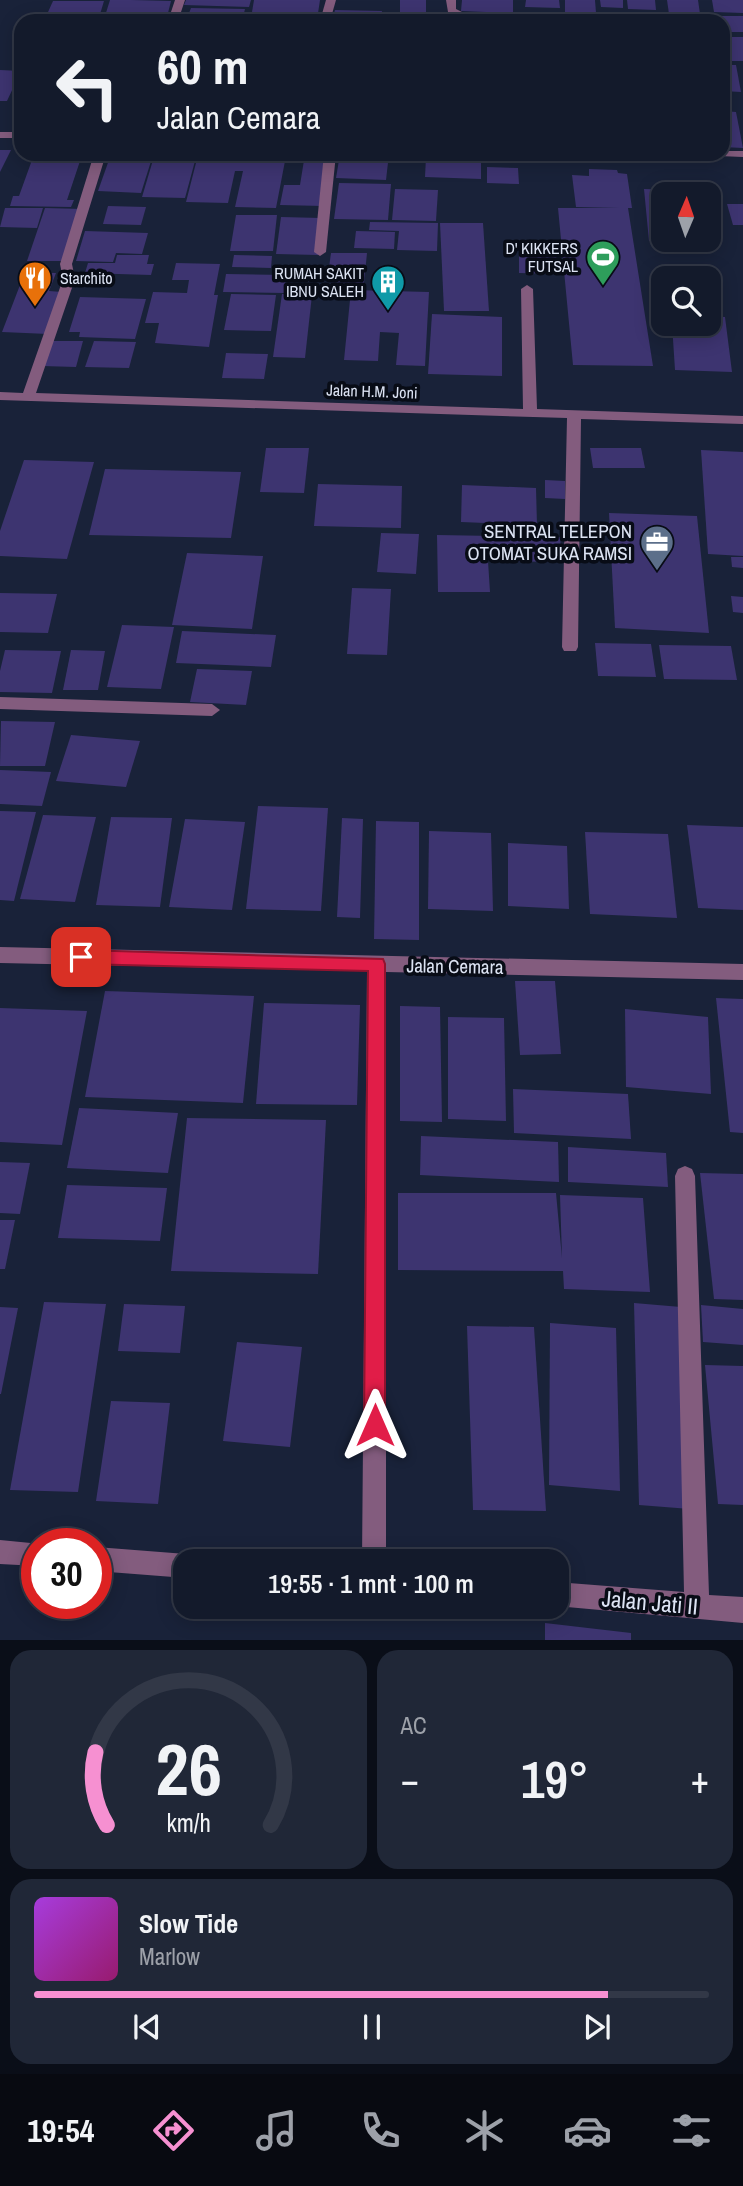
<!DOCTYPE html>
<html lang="id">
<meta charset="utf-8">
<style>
:root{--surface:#131a2b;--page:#202737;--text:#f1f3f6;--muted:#9da1a9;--line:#323847;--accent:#f690d1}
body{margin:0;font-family:"Archivo Narrow",sans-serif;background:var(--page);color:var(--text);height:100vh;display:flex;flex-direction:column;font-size:26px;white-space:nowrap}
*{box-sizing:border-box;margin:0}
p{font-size:23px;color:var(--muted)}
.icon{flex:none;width:38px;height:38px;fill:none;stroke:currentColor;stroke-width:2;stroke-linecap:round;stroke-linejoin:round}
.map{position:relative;height:1640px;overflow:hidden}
.drawer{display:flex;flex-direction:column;gap:10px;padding:10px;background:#0a0e18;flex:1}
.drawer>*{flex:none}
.hud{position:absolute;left:14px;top:14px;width:716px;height:147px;border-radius:21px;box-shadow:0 4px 18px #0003,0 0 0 2px var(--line);background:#131a2b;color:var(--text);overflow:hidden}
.needle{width:46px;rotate:2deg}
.buttons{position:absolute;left:651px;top:182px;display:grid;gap:14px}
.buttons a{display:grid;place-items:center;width:70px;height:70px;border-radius:14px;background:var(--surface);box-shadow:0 4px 18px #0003,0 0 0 2px var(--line);font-size:35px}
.speed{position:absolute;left:21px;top:1528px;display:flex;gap:14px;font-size:35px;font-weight:700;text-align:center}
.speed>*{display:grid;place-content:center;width:91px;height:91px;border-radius:50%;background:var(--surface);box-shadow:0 4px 18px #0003,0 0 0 2px var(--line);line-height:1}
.speed .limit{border:10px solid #d22;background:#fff;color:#111}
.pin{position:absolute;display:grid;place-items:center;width:60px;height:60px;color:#fff;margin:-30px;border-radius:14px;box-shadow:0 4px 10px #0006}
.me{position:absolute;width:77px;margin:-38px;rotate:0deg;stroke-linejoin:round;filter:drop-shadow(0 0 5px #0008)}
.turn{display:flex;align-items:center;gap:24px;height:147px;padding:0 28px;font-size:32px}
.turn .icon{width:91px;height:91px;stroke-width:2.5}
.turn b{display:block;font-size:49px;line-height:60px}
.big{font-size:52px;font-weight:600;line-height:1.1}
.drawer .widget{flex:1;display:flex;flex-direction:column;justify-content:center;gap:10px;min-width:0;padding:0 24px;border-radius:21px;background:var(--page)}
.drawer .dial{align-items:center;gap:0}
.dial svg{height:182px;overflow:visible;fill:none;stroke:var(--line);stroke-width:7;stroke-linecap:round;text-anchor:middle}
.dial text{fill:var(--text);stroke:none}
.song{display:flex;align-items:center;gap:21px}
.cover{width:84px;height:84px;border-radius:10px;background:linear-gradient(135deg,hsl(280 70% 55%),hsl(320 70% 35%))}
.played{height:7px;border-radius:4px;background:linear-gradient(90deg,var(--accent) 85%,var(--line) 85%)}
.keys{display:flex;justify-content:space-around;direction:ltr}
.heat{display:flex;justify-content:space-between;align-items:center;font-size:38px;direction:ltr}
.drawer .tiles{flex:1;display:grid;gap:10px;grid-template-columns:1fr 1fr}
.widget:last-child{grid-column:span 2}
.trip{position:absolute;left:173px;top:1549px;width:396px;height:70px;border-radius:21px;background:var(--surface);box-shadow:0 4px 18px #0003,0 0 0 2px var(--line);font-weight:600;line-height:70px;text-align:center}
.tabs{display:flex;height:112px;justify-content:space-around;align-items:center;background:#080a11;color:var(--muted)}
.tabs .icon{width:49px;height:49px}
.tabs .selected{color:var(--accent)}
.tabs b{font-size:32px;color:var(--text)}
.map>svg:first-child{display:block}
</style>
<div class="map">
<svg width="743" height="1640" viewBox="0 0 743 1640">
<rect width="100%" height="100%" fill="#192239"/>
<g fill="#3d3470">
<polygon points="110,0 131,0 171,1 167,17 105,16"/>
<polygon points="186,0 251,0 249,7 184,5"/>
<polygon points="254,0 320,0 317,20 280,21 280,19 251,18"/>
<rect x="400" y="0" width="26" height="21"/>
<polygon points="462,0 513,0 513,13 461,11"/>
<polygon points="526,0 559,0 560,8 525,7"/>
<polygon points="565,0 595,0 596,13 565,12"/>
<polygon points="600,0 623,0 623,8 601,7"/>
<polygon points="627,0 655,0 656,10 628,9"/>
<polygon points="667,0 698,0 701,21 670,21"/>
<polygon points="712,0 743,0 743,13 714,12"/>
<polygon points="53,1 104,1 98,21 44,21"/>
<polygon points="191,8 245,9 242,21 186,21"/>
<polygon points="335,10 382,11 380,21 332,21"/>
<polygon points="465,14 493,15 493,21 465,21"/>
<polygon points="434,15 457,16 457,21 433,21"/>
<polygon points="714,16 743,16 743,32 723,32 723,21 716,21"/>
<polygon points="525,17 572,18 572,21 525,21"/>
<polygon points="723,37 743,37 743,61 726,61"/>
<polygon points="723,65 736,65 741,92 723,91"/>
<polygon points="0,70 21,71 7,101 0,101"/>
<polygon points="723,111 736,112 743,148 723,147"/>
<polygon points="0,150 11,150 0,172"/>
<polygon points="305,154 328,154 323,206 280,205 284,185 300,185"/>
<polygon points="340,154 389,154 386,180 336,178"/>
<polygon points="110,157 152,158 141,193 98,191"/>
<polygon points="426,157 481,159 481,179 425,177"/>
<polygon points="197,159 285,161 276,208 235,207 243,171 235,171 228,203 186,202"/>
<polygon points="32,160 80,161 67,200 74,200 71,207 10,206 13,196 19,196"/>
<polygon points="153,160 195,161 185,198 142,197"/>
<polygon points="487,167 518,168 519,184 487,183"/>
<polygon points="589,169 617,170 618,173 627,174 632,208 628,208 653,366 573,365 558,208 619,208 576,207 572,175 589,176"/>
<polygon points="339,183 391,184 388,220 334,219"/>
<polygon points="395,189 438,190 436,221 392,220"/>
<polygon points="644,189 704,191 705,194 663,194 663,242 649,241"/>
<polygon points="727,204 743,204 743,225 733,225"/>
<polygon points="108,206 146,207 141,225 103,224"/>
<polygon points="5,208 43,208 37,228 0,227"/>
<polygon points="45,208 83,209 67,261 27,261"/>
<polygon points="236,215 277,215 273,251 230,251"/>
<polygon points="281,217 321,218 318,255 276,254"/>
<polygon points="370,222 438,223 437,251 397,250 399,231 369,230"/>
<polygon points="440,223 483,223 489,311 444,311"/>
<polygon points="85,231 148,233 142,254 116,253 113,262 76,261"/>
<polygon points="356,231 395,232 394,249 354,248"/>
<polygon points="709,233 712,244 667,242 667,240 709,240"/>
<polygon points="519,249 556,250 557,274 519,273"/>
<polygon points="331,253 367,253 364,283 327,282"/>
<polygon points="117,255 149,255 147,264 154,264 151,275 85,273 88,263 115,263"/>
<polygon points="234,255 272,256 271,268 232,267"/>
<polygon points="176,263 220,264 214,295 218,295 209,347 155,343 159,323 145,323 153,292 187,293 189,280 172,280"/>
<polygon points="661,269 701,269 703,278 663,278"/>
<polygon points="25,272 56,273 49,291 62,292 48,334 2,332"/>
<polygon points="226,274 286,275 284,293 223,292"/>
<polygon points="351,290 429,292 425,366 396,365 399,333 380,332 378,361 344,360"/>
<polygon points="231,294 276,295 271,331 224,330"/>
<polygon points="282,294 312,295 305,358 273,357"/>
<polygon points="80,297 146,299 135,339 79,337 80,332 69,332"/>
<polygon points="432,314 502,317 502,376 428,374"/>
<polygon points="709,316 725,317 732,372 675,370 672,324 709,324"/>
<polygon points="51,341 83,341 76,367 42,366"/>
<polygon points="94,341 136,342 129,368 85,367"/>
<polygon points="226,353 268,354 264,379 222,378"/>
<polygon points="266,448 309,448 304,493 260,492"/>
<polygon points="590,448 641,448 645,468 593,468"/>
<polygon points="701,450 743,452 743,556 708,554"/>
<polygon points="24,460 94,462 67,559 0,556 0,531"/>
<polygon points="105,469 241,472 231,538 89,535"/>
<polygon points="545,480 565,481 565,499 545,498"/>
<polygon points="318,484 402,486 401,528 314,526"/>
<polygon points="462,485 536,488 537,525 461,522"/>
<polygon points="609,513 697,516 709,633 615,628"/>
<polygon points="381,533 419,534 416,574 377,572"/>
<polygon points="437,535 560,537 562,562 488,561 490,592 438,592"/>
<polygon points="187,553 263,556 252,629 172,625"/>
<polygon points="731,557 743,557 743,568 732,567"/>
<polygon points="352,588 391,589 387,655 347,654"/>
<polygon points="0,593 57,594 48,633 0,632"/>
<polygon points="731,596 743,597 743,613 733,612"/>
<polygon points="122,625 174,627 161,689 107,687"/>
<polygon points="182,631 276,635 271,667 176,663"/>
<polygon points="595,643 651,644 656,677 598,676"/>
<polygon points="659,645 731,646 737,680 664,679"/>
<polygon points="5,650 61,651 52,693 0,692 0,671"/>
<polygon points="71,650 105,651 98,690 63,690"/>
<polygon points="197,669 252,671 246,705 190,702"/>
<polygon points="1,721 55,722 45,766 0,766"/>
<polygon points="71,735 140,741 126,787 56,781"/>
<polygon points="0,770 51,772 42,806 0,804"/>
<polygon points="258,806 328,808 321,911 246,909"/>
<polygon points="0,811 36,812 14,901 0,900"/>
<polygon points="43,815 96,817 75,902 20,899"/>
<polygon points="111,817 172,818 160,907 96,905"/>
<polygon points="342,818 363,819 360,918 337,917"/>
<polygon points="185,819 245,822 232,910 169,907"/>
<polygon points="376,821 419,822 419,940 374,939"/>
<polygon points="687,825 743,827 743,910 698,908"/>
<polygon points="429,831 491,833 493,911 428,909"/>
<polygon points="585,832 668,834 677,918 590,914"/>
<polygon points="508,843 567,846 569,909 508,906"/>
<polygon points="515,981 555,981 561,1054 520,1055"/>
<polygon points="105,991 254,996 243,1103 85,1097"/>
<polygon points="716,998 743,999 743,1133 730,1132"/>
<polygon points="264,1003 360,1005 357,1105 256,1104"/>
<polygon points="400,1006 440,1007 442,1122 400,1121"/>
<polygon points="0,1008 87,1011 62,1145 0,1142"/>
<polygon points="625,1009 708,1017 711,1094 626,1087"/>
<polygon points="448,1017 504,1018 506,1121 448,1119"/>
<polygon points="513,1089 628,1094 631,1139 514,1133"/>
<polygon points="79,1108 178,1113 168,1173 67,1168"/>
<polygon points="187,1118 326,1120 318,1274 171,1271"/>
<polygon points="421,1136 558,1142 559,1182 420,1175"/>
<polygon points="568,1147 666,1153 668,1187 568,1182"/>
<polygon points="0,1162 30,1163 20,1214 0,1213"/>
<polygon points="700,1173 743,1174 743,1300 714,1299"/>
<polygon points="67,1185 167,1188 160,1241 58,1238"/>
<polygon points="398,1193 556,1193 562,1258 560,1195 643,1198 650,1292 564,1289 563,1271 398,1270"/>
<polygon points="0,1220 15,1220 5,1269 0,1269"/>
<polygon points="44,1302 106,1304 78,1492 10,1490"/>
<polygon points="634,1303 681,1307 690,1509 639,1505"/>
<polygon points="124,1304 185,1306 180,1353 118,1351"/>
<polygon points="701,1305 743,1309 743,1345 703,1342"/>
<polygon points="0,1307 18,1308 1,1394 0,1394"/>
<polygon points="550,1323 616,1328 620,1491 549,1485"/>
<polygon points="467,1326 534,1327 546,1511 473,1510"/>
<polygon points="237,1342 302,1347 290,1447 223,1441"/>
<polygon points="705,1365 743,1366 743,1505 718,1504"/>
<polygon points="111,1401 170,1403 158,1504 96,1501"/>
<polygon points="545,1623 631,1633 631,1640 545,1640"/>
</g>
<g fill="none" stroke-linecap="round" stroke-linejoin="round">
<g fill="#835c7e" fill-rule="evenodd">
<polygon points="175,0 185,0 178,21 168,21"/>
<polygon points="326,0 336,0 330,21 320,21"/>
<polygon points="446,0 456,0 456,9 464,13 466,21 456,21 456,16 448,12"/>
<rect x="0" y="132" width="21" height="6"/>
<polygon points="723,151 743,151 743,157 719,156 717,154 723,154"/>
<polygon points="94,154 106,154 72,264 75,279 36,393 523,409 521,289 527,285 533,289 537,409 743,416 743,424 581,419 578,647 576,651 564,651 562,647 567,418 0,400 0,392 23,393 63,279 60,264"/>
<polygon points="324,154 336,154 326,252 320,256 314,252"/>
<polygon points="0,697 212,704 220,710 212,716 0,709"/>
<polygon points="0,947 743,964 743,980 386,972 386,1561 362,1561 367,971 0,963"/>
<polygon points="685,1166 692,1169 695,1176 709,1595 743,1597 743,1623 556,1606 556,1582 684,1592 675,1176 678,1169"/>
<polygon points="0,1540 41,1544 37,1544 37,1566 0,1564"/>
<polygon points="96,1547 186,1554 195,1557 196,1561 186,1561 186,1578 96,1571"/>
</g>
</g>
<polygon fill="#e11d48" stroke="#92132f" stroke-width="2" points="81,950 383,959 385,964 385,1425 382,1433 375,1436 367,1433 364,1425 368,971 81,964 75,962 72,957 75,952"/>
<defs>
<g id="stadium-pin" transform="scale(1.75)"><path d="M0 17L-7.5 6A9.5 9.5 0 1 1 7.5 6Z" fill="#2e9e5b" stroke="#080c16"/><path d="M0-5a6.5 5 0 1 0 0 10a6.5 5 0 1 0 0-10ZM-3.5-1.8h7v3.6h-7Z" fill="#fff"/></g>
<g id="restaurant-pin" transform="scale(1.75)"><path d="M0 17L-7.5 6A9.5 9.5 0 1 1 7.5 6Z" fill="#e8710a" stroke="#080c16"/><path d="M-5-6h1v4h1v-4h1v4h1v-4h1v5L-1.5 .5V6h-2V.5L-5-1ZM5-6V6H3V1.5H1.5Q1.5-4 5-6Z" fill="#fff"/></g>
<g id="building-pin" transform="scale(1.75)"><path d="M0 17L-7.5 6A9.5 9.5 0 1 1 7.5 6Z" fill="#0f9aa8" stroke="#080c16"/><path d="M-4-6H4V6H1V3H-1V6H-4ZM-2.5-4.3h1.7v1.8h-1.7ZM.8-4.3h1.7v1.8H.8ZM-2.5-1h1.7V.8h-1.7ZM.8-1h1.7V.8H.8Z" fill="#fff"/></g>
<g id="office-pin" transform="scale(1.75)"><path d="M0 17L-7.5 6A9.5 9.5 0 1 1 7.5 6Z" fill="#5c6f8a" stroke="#080c16"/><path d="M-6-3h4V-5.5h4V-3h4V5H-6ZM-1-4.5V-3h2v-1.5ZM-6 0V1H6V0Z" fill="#fff"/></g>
</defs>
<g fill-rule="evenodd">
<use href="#stadium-pin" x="603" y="257"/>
<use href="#restaurant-pin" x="35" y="278"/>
<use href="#building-pin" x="388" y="282"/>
<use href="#office-pin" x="657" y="542"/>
</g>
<g text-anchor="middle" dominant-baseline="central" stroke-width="7" stroke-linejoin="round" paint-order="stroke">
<g font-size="16" fill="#dce3f3" stroke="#080c16" text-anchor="end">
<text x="578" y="248">D' KIKKERS<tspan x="578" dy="18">FUTSAL</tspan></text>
<text x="364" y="273">RUMAH SAKIT<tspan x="364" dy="18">IBNU SALEH</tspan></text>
<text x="60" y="278" text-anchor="start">Starchito</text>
</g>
<g font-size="16" fill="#dce3f3" stroke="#080c16">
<text transform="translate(372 391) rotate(2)">Jalan H.M. Joni</text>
</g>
<g font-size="19" fill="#dce3f3" stroke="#080c16" text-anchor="end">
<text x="632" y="531">SENTRAL TELEPON<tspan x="632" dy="22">OTOMAT SUKA RAMSI</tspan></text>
</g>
<g font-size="19" fill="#dce3f3" stroke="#080c16">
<text transform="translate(455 966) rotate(1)">Jalan Cemara</text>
</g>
<g font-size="23" fill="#dce3f3" stroke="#080c16">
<text transform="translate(650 1602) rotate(5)">Jalan Jati II</text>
</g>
</g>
</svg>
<div class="buttons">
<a><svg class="needle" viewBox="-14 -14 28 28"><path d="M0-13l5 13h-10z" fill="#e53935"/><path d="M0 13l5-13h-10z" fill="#9da1a9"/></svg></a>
<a><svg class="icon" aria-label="search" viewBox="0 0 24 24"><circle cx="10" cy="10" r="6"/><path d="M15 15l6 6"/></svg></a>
</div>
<div class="speed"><div class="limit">30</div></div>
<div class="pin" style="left:81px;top:957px;background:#d93025"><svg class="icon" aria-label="arrive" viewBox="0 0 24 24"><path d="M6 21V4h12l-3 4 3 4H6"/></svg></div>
<svg class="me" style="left:375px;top:1425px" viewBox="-20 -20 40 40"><path d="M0-17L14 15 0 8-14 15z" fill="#e11d48" stroke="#fff" stroke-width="4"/></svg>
<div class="trip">19:55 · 1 mnt · 100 m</div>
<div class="hud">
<div class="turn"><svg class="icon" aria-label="left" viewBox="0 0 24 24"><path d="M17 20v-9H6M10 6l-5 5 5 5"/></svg><div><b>60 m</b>Jalan Cemara</div></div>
</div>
</div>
<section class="drawer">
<div class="tiles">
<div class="widget dial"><svg viewBox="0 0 100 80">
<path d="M14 69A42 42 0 1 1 86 69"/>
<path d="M14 69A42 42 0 0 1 9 37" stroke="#f690d1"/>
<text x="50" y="56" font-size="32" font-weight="700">26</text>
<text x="50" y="72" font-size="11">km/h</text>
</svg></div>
<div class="widget"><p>AC</p>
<div class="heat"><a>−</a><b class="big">19°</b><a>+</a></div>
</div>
<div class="widget">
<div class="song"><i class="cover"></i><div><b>Slow Tide</b><p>Marlow</p></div></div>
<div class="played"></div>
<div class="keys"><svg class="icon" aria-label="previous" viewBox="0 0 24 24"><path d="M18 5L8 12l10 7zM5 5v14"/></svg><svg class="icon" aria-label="pause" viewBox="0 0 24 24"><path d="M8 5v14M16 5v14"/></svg><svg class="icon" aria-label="next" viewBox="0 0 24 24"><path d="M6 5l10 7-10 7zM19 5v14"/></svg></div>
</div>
</div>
</section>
<nav class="tabs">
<b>19:54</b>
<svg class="icon selected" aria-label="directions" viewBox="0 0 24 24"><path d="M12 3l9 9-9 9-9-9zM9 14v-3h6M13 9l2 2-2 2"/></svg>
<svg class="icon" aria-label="music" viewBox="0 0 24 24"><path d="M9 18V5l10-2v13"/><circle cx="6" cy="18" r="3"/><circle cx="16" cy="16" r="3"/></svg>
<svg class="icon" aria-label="phone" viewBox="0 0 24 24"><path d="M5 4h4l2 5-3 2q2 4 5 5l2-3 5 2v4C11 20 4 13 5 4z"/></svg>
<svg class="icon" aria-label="climate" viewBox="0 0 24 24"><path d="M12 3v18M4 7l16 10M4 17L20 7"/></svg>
<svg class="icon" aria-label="car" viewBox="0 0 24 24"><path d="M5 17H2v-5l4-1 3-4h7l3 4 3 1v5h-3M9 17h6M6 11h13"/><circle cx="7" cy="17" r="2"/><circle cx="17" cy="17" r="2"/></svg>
<svg class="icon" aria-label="filters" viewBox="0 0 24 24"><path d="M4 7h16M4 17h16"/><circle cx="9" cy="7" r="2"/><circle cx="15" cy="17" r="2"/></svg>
</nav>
